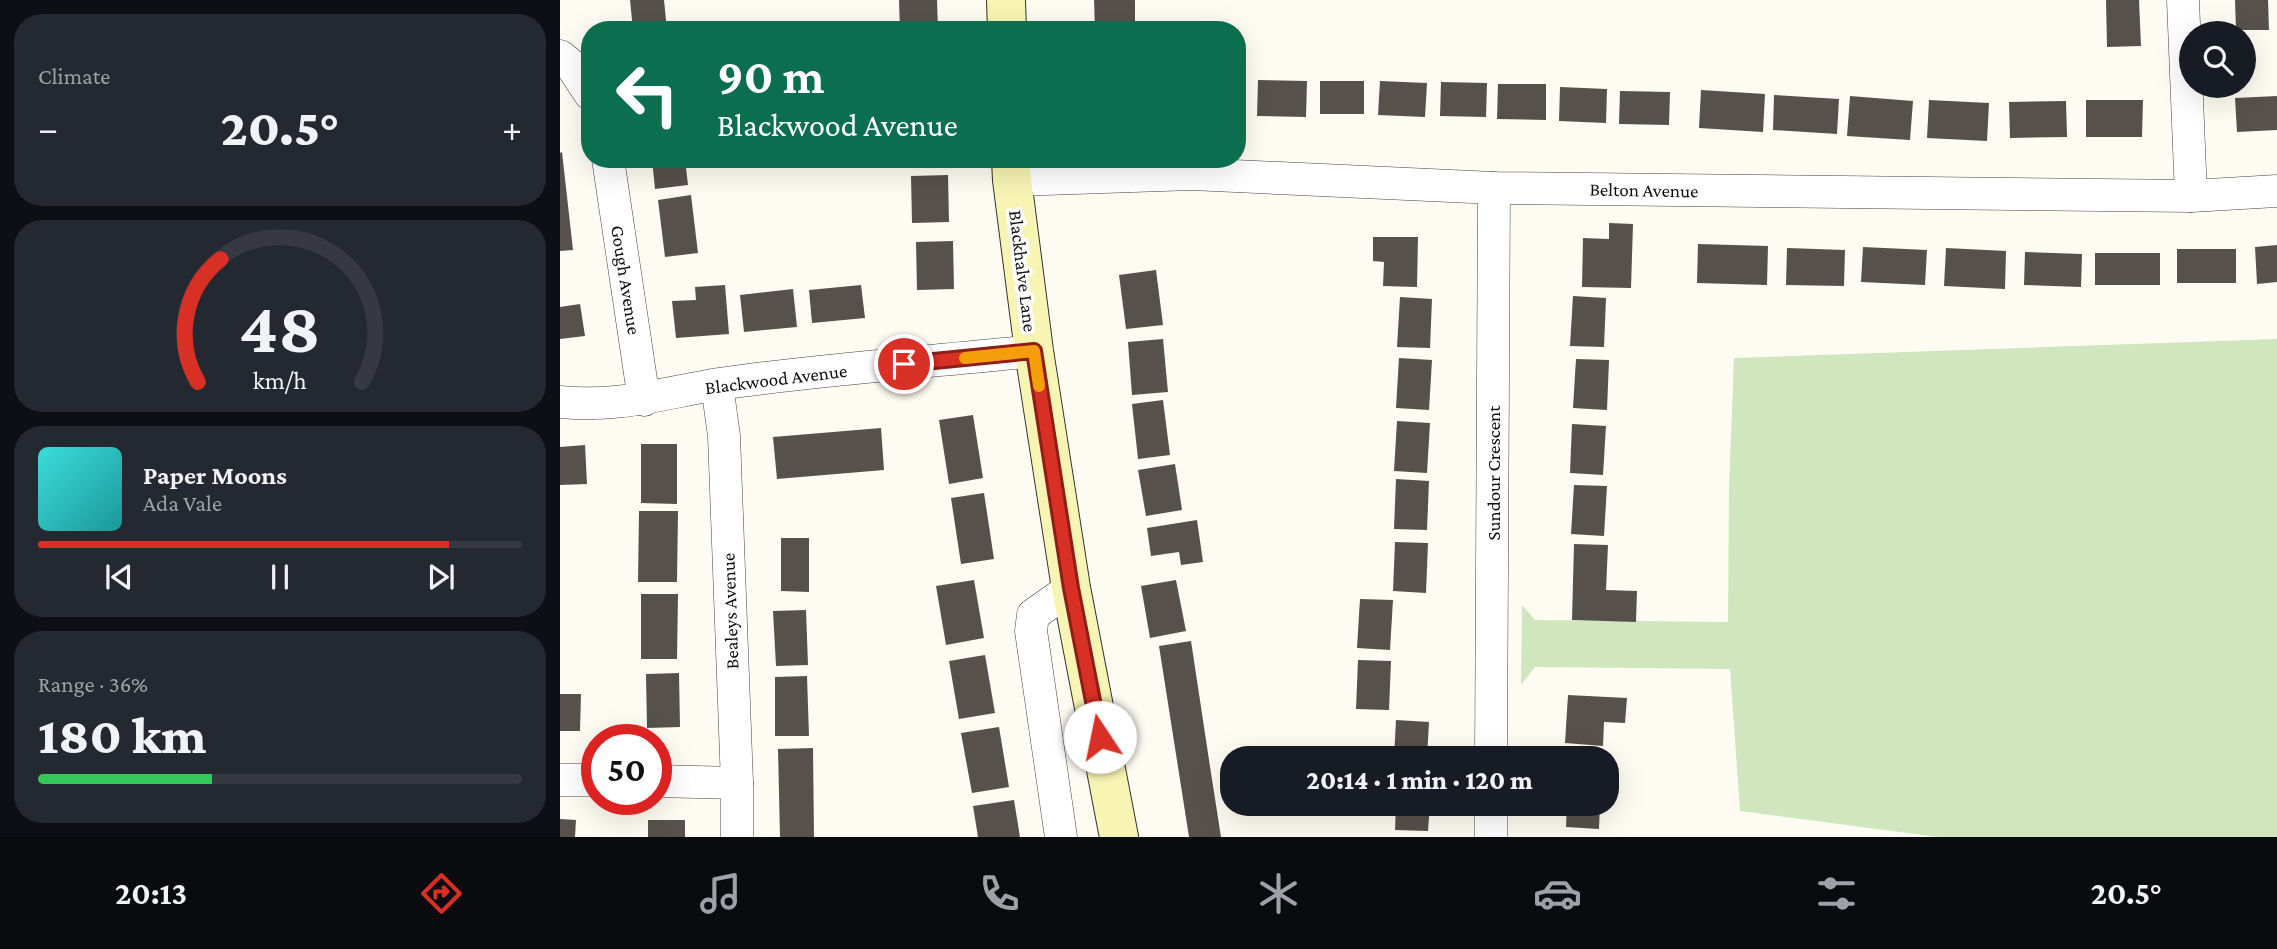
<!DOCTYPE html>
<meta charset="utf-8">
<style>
:root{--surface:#171b24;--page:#242831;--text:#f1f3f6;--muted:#9ea1a6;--line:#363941;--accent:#d93025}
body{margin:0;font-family:"Crimson Pro",serif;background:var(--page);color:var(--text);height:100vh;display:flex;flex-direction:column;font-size:26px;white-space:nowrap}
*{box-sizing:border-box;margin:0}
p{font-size:23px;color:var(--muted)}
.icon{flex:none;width:38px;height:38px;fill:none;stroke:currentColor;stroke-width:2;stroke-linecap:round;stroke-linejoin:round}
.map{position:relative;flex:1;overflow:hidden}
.drawer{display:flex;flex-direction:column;gap:14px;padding:14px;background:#0d0f14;width:560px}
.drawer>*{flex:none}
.hud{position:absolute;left:21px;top:21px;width:665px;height:147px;border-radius:28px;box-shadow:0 7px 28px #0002;background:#0b6e4f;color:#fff;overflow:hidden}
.fabs{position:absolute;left:1619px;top:21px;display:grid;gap:14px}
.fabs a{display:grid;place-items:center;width:77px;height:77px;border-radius:50%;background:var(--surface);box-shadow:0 7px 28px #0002;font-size:35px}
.speed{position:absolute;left:21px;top:724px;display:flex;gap:14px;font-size:35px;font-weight:700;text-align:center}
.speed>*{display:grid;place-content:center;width:91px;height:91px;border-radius:50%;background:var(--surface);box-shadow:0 7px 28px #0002;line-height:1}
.speed .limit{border:10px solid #d22;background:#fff;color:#111}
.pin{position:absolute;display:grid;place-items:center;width:60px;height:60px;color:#fff;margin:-30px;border:4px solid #fff;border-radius:50%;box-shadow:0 2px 7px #0007}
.me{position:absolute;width:77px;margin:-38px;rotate:349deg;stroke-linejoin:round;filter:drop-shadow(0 0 5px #0008)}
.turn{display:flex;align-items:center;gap:24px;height:147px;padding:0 21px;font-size:32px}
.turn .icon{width:91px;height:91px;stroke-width:2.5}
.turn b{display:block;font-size:49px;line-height:60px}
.big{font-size:52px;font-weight:800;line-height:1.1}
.drawer .card{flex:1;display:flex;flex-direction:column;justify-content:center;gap:10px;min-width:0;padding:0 24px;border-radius:28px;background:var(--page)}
.drawer .dial{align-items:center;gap:0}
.dial svg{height:182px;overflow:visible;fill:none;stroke:var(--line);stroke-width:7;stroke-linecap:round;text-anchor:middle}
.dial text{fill:var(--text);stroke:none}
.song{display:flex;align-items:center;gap:21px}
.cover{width:84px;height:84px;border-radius:10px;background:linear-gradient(135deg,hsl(180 70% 55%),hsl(180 70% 35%))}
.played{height:7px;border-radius:4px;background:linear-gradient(90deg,var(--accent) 85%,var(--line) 85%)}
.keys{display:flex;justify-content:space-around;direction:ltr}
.heat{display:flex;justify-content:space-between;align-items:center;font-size:38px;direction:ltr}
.charge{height:10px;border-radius:5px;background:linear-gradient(90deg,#34c759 36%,var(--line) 0)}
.trip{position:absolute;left:660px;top:746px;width:399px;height:70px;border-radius:28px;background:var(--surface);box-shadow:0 7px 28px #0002;font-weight:800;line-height:70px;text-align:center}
.menu{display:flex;height:112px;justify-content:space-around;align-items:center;background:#090b0e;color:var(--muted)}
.menu .icon{width:49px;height:49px}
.menu .current{color:var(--accent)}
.menu b{font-size:32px;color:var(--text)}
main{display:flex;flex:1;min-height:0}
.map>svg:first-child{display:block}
</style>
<main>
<section class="drawer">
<div class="card"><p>Climate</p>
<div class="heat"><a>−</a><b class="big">20.5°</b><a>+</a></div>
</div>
<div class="card dial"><svg viewBox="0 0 100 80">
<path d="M14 69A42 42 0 1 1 86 69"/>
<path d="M14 69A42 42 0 0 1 24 15" stroke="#d93025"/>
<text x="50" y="56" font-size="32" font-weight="700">48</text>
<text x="50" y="72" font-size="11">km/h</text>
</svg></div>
<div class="card">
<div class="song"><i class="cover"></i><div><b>Paper Moons</b><p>Ada Vale</p></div></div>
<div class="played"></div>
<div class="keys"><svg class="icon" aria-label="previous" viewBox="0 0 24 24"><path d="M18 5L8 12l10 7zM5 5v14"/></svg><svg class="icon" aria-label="pause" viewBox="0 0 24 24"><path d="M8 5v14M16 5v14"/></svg><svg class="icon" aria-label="next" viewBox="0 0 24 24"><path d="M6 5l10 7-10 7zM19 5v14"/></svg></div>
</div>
<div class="card"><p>Range · 36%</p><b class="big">180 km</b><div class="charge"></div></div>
</section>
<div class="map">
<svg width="1717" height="837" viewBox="0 0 1717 837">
<rect width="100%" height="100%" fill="#fefcf2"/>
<polygon fill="#d0e6be" points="1717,339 1717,837 1378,837 1180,811 1170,669 975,667 961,685 962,605 975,620 1168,622 1169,489 1174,358"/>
<g fill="#57514c">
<polygon points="70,0 104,0 107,30 73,30"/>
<polygon points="339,0 377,0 378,30 340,30"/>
<polygon points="534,0 575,0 575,30 535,30"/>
<polygon points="1546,0 1579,0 1581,46 1547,47"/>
<polygon points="1675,0 1708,0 1709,30 1676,30"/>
<polygon points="698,80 747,81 746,117 697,116"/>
<rect x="760" y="81" width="44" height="33"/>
<polygon points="820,81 867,83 865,117 818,115"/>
<polygon points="881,82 927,83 926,117 880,116"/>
<polygon points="938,84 986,84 986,120 937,119"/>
<polygon points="1000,87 1047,89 1046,123 999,121"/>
<polygon points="1141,90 1205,94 1203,132 1139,128"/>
<polygon points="1060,91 1110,92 1109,125 1059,124"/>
<polygon points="1214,95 1279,99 1277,134 1213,130"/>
<polygon points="1290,96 1353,101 1350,140 1287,136"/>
<polygon points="1717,96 1717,130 1677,132 1675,98"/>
<polygon points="1369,100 1429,103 1427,141 1367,138"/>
<polygon points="1526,100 1583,100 1582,137 1526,137"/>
<polygon points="1506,101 1507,137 1450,138 1449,102"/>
<polygon points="2,152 13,250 0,251 0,153"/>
<polygon points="92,159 125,159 128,185 95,189"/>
<polygon points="388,175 389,222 352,223 351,176"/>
<polygon points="131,195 138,253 105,257 98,200"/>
<polygon points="1049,223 1073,224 1071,288 1022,287 1023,238 1049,239"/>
<polygon points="813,237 858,237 857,287 823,286 824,262 813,261"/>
<polygon points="393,241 394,289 357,290 356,242"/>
<polygon points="1138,244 1208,246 1207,285 1137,283"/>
<polygon points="1717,245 1717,282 1697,284 1695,247"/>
<polygon points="1303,247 1367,250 1365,285 1301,282"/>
<polygon points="1227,248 1285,250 1284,286 1226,285"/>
<polygon points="1386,248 1446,251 1445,289 1384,286"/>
<rect x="1617" y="249" width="59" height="34"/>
<polygon points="1465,252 1522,254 1521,287 1464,285"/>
<rect x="1535" y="253" width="65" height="32"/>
<polygon points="596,270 603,325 566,329 559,275"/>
<polygon points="165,285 169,334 116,338 112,301 136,300 135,287"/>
<polygon points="301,285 305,318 252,323 249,290"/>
<polygon points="233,289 237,327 184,332 180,295"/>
<polygon points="1013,296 1046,298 1044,347 1010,346"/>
<polygon points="840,297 872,299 870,348 837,347"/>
<polygon points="20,304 25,336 0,339 0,307"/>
<polygon points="603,339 608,392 572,395 568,342"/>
<polygon points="839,358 872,360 869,410 836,408"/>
<polygon points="1016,359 1049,360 1047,410 1013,408"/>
<polygon points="603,400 610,455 578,459 572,404"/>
<polygon points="413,415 423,478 389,484 379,420"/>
<polygon points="837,421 870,423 867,473 834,471"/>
<polygon points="1012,424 1046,426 1043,475 1010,473"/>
<polygon points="321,428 324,470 217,479 213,437"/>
<polygon points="81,444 117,444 117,504 81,503"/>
<polygon points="25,445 27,484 0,485 0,447"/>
<polygon points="615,464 622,510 586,516 578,470"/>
<polygon points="836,479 869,481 867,530 834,529"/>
<polygon points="1014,485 1047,486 1044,536 1011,534"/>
<polygon points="424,493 434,559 401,564 391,498"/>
<polygon points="79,511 118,511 117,582 78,582"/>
<polygon points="637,520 643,562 621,565 619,552 591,556 587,528"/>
<polygon points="221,538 249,538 249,592 221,591"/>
<polygon points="835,542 868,543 866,593 833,591"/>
<polygon points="1014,544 1048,545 1046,590 1077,591 1076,622 1012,620"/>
<polygon points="414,580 424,638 386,645 376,586"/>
<polygon points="616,580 626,631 590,638 581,586"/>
<polygon points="81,594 118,594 117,659 81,659"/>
<polygon points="800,599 833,600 830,650 797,648"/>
<polygon points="246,610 248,665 216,666 213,611"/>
<polygon points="631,641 651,773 661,837 629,837 599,646"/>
<polygon points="425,655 435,713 399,719 389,661"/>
<polygon points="798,660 831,661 829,710 796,709"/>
<polygon points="119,673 120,727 87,728 86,674"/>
<polygon points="247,676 249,736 215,736 215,677"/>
<polygon points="0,694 21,694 20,731 0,731"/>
<polygon points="1008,695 1067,698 1065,723 1044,722 1043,746 1005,743"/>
<polygon points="836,720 869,722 867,758 834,758"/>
<polygon points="439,727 449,787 412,793 401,733"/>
<polygon points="253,748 254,837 220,837 218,749"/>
<polygon points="454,800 460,837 418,837 413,806"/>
<polygon points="836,803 870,803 868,831 835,830"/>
<polygon points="1007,803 1040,803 1039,829 1006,827"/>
<polygon points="0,819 16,820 15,837 0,837"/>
<rect x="88" y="820" width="37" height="17"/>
</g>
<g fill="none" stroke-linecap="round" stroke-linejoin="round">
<g stroke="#424242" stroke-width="33">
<g id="street">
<polyline points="1623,0 1631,196"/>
<polyline points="0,56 10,64 30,94"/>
<polyline points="48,159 84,400"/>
<polyline points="452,180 632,174 934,188 1631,196 1717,191"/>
<polyline points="157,385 164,436 177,783 177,837"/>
<path d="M0,402C58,408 103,393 159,384C263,369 369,362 474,351"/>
<polyline points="931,758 934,188"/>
<polyline points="0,780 37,780"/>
<polyline points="96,781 177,783"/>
<polyline points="501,837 471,631 473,615 511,588"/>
<polyline points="931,837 931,803"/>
</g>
</g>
<g stroke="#313131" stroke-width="40">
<g id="secondary">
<polyline points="446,0 447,30"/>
<polyline points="451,159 452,180 474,351 511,588 559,837"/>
</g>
</g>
<use href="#street" stroke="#fff" stroke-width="32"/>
<use href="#secondary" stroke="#f8f4b3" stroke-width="38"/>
</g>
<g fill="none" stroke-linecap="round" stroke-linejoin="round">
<g stroke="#8d1f18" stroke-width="18">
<polyline id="route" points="344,364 474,351 511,588 540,737"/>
</g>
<use href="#route" stroke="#d93025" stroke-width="12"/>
<polyline stroke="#f59e0b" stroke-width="12" points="405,358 474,351 479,386"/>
</g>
<g text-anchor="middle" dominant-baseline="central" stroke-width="7" stroke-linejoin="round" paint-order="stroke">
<g font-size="19" fill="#0f0f0f" stroke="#fff">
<text transform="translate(1084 190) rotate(1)">Belton Avenue</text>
<text transform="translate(463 271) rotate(83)">Blackhalve Lane</text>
<text transform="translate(66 280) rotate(81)">Gough Avenue</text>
<text transform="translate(216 379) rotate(-7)">Blackwood Avenue</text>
<text transform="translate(933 473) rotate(-90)">Sundour Crescent</text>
<text transform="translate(170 611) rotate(-92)">Bealeys Avenue</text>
</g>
</g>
</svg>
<div class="fabs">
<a><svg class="icon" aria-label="search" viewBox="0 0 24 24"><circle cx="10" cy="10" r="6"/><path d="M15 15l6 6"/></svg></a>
</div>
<div class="speed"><div class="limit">50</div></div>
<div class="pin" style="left:344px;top:364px;background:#d93025"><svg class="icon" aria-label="arrive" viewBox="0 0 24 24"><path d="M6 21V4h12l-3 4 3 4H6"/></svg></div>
<svg class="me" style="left:540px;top:737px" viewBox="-20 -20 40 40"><circle r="19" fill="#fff"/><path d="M0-13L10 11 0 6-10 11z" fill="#d93025"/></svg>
<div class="trip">20:14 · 1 min · 120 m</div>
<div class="hud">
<div class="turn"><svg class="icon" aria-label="left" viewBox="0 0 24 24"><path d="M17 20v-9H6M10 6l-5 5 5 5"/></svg><div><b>90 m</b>Blackwood Avenue</div></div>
</div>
</div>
</main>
<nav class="menu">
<b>20:13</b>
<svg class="icon current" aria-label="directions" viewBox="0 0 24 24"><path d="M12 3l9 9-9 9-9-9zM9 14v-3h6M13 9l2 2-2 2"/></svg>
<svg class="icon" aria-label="music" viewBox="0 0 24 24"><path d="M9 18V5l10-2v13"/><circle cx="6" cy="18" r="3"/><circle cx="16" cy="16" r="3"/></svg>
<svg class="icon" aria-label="phone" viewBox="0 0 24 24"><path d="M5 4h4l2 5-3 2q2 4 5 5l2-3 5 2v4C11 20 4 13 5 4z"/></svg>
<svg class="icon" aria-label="climate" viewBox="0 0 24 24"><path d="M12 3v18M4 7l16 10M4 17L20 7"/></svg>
<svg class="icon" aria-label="car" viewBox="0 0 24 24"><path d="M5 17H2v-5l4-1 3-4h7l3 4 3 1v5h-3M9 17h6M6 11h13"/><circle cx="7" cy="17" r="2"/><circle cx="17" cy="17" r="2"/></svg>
<svg class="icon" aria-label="filters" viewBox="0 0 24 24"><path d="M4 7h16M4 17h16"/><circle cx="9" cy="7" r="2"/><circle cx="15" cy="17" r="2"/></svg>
<b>20.5°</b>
</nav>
